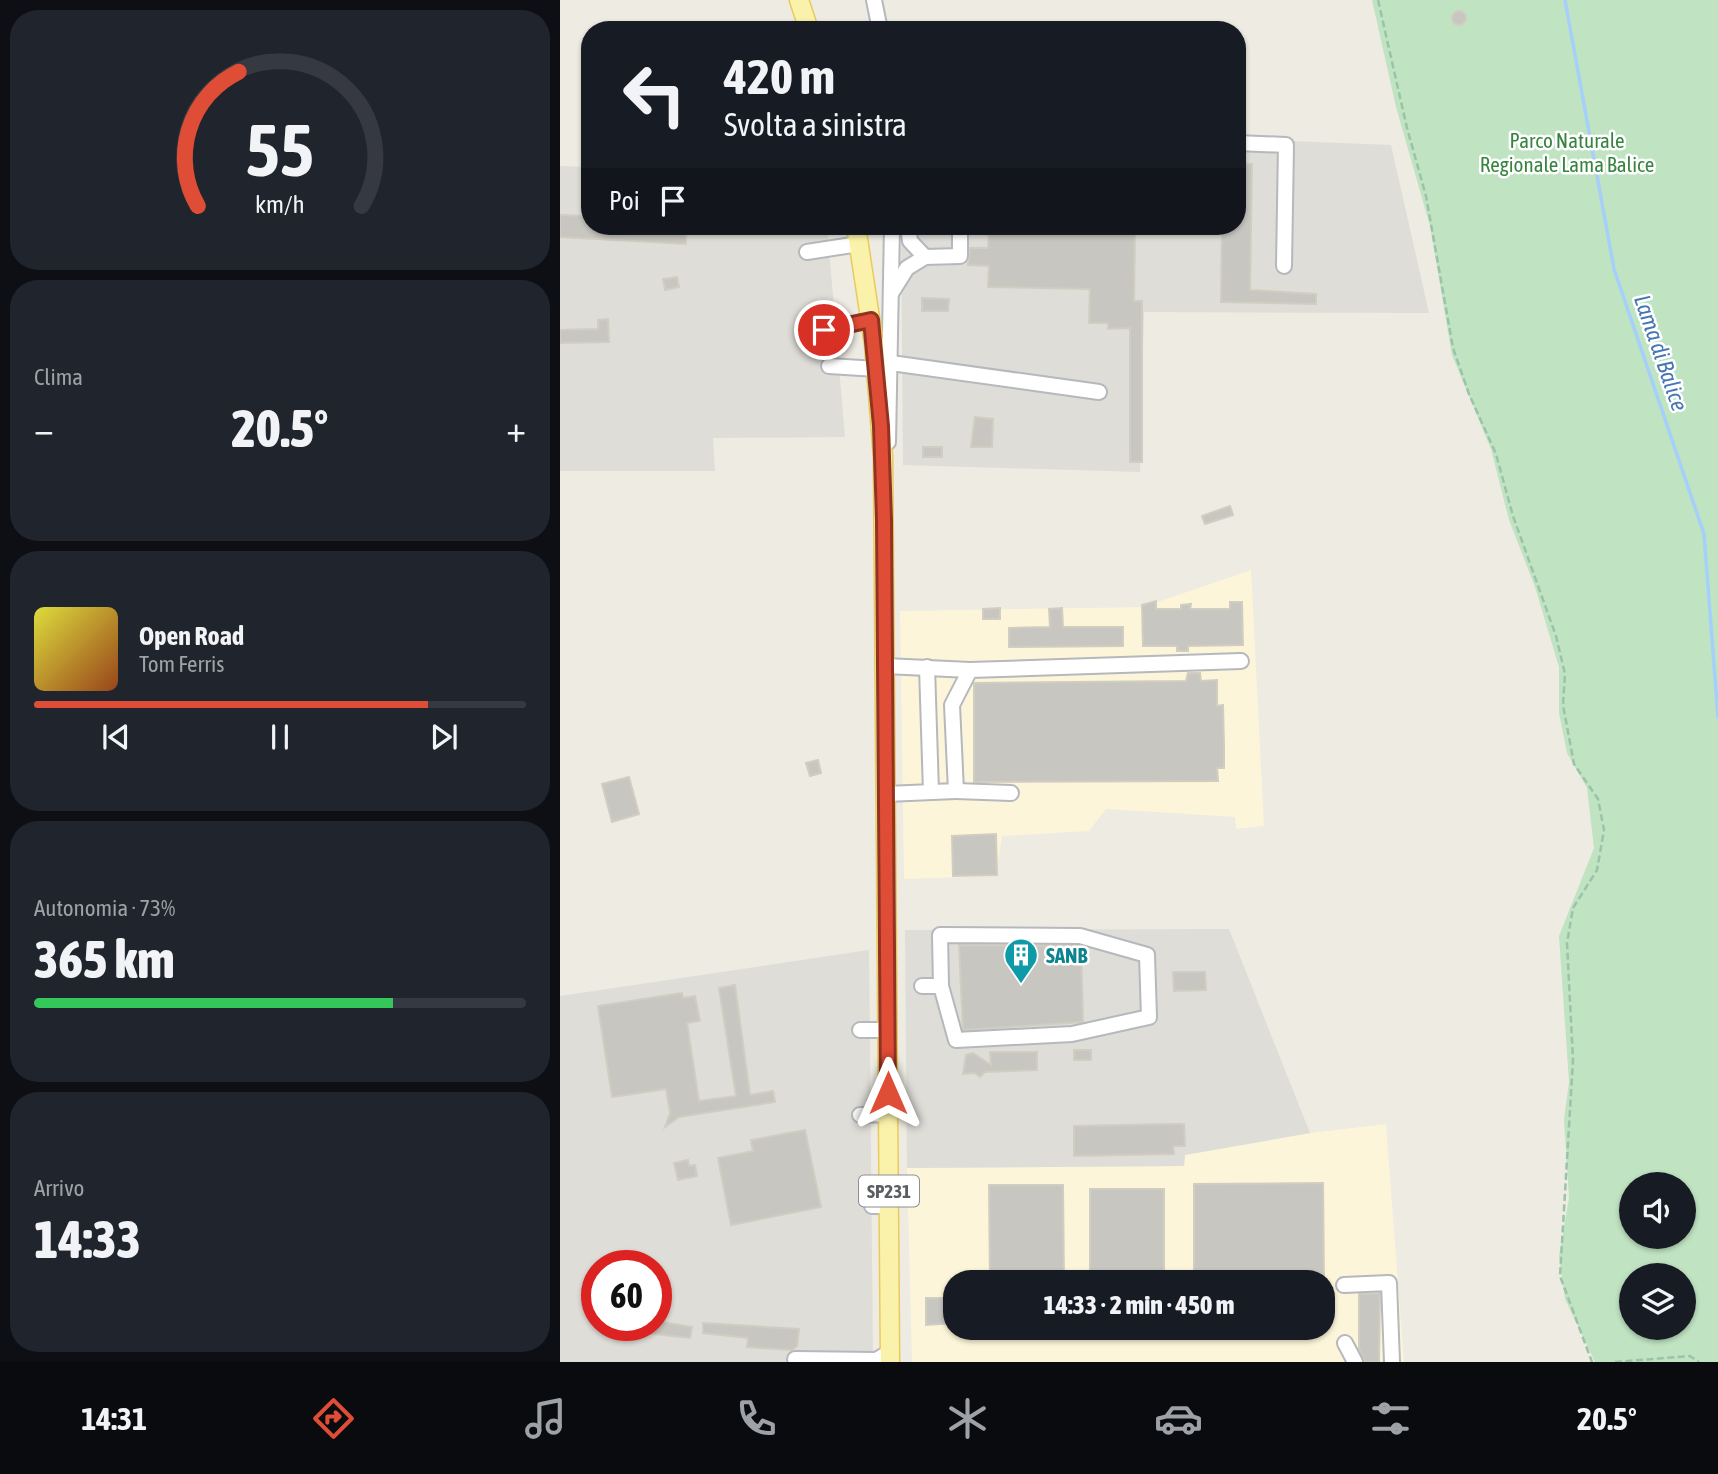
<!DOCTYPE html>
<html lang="it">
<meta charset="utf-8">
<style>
:root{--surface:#171b24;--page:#20242c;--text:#f1f3f6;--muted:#9ea1a6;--line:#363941;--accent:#df4d36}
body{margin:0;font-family:"Asap Condensed",sans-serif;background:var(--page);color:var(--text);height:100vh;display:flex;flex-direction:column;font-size:26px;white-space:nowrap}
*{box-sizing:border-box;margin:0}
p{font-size:23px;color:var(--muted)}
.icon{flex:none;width:38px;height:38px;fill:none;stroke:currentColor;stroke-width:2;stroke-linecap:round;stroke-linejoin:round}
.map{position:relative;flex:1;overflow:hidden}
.sheet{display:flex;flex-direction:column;gap:10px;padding:10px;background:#0d0f14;width:560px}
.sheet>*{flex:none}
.banner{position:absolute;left:21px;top:21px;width:665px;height:214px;border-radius:28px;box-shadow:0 2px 5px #0004;background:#171b24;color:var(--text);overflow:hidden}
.controls{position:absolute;left:1059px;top:1172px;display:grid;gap:14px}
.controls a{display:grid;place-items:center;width:77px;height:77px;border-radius:50%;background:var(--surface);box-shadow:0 2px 5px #0004;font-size:35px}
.speed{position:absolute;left:21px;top:1250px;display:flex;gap:14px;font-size:35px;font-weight:700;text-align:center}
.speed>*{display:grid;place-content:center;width:91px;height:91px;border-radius:50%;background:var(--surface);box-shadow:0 2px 5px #0004;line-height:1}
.speed .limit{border:10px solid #d22;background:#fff;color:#111}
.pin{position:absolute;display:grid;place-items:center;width:60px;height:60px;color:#fff;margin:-30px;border:4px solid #fff;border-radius:50%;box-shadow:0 2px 7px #0007}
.me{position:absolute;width:77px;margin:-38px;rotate:0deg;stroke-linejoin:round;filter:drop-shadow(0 0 5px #0008)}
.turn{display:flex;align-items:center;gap:24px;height:147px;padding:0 28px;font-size:32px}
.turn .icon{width:91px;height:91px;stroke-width:2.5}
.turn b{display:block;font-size:49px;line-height:60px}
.then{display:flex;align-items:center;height:66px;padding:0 28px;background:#0003;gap:14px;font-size:26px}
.big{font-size:52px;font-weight:800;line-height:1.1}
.sheet .tile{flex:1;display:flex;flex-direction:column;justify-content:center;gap:10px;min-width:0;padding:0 24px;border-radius:28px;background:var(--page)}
.sheet .dial{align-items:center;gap:0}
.dial svg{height:182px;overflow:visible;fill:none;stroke:var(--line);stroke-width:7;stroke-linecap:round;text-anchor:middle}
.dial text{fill:var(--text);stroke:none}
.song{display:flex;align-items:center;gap:21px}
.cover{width:84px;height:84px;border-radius:10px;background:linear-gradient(135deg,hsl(60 70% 55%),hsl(20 70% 35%))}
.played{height:7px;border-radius:4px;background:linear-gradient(90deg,var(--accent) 80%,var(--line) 80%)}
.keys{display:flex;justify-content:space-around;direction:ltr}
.heat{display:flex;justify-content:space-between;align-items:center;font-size:38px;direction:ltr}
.charge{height:10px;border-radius:5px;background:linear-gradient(90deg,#34c759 73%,var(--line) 0)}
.trip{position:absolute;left:383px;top:1270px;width:392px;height:70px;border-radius:28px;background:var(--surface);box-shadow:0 2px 5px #0004;font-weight:800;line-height:70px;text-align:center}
.menu{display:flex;height:112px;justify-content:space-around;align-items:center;background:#090b0e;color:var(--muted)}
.menu .icon{width:49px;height:49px}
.menu .current{color:var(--accent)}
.menu b{font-size:32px;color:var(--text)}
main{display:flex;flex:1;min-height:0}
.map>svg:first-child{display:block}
</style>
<main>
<section class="sheet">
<div class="tile dial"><svg viewBox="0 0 100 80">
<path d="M14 69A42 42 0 1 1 86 69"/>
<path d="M14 69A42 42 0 0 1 32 10" stroke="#df4d36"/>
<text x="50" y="56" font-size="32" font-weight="700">55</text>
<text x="50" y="72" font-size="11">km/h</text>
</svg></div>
<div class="tile"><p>Clima</p>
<div class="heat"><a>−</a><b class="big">20.5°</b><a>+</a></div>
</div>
<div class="tile">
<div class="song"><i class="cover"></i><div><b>Open Road</b><p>Tom Ferris</p></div></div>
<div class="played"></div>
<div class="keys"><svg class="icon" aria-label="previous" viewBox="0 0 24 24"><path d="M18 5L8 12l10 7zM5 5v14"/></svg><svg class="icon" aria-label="pause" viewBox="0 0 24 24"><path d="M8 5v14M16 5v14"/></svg><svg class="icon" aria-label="next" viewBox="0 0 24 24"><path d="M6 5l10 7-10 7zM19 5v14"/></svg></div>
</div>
<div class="tile"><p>Autonomia · 73%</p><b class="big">365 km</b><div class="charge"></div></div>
<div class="tile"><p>Arrivo</p><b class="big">14:33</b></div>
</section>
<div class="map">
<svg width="1158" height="1362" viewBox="0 0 1158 1362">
<rect width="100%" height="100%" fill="#edebe2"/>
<g fill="#fcf5d9" fill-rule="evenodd">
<polygon points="691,570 704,826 676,829 675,817 546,809 529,831 442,836 436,876 344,879 340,611 583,607"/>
<path d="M826,1124L844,1362H352L347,1168L624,1166L625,1155L750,1133ZM396,1283H763V1328H396Z"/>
</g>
<g fill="#deddd7" fill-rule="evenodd">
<polygon points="677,139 831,145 869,313 584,312 580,472 343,465 341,226 677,226"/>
<polygon points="0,166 30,167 30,226 267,226 285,437 153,438 155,471 0,471"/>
<polygon points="669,929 750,1133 625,1155 624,1166 347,1168 345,930"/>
<path d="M309,950L313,1362H0V996ZM37,1265H96V1325H37Z"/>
</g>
<path fill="#c0e3c2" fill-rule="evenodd" d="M812,0H1158V1362H1035L1005,1299L999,1256L1009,1198L1004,1119L1009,1082L999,936L1034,848L1027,788L1007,753L999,713V667L975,587L949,520L931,449L892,355L870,226L836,107ZM1071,1185H1124V1237H1071ZM1071,1276H1124V1328H1071Z"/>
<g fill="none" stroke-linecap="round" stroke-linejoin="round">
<polyline stroke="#a5d0fa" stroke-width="3.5" points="1005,0 1054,269 1144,534 1158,717"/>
</g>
<g fill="#c8c6c0" stroke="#d1cdc1" stroke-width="2">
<circle cx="899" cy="18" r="7"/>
<polygon points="677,164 692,164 690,290 756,294 756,304 661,302 662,226 677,226"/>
<polygon points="0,215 30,216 30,226 126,226 126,244 0,237"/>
<polygon points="429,226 575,228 574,301 582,301 582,462 570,462 570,328 548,329 548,323 529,323 530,289 428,287 429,266 408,265 410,248 428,248"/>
<polygon points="117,277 119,287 105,290 103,279"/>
<polygon points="362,298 389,299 388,311 362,311"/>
<polygon points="48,319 49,342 0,343 0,330 38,329 38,320"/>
<polygon points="415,417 433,419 432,447 411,447"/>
<rect x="363" y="447" width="19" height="10"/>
<polygon points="670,506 673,515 645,524 642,516"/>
<polygon points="596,601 596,609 621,609 621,605 631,604 630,609 670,609 670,602 682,602 683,645 628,646 628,651 617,651 617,646 583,646 582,605"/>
<polygon points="440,608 440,619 423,619 423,609"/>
<polygon points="502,608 503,627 563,627 563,646 449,647 449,628 490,627 489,609"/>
<polygon points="628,673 640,673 641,681 657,680 657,706 663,705 664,745 664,768 657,768 658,781 414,782 414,683 626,681"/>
<polygon points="258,760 261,773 250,776 246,763"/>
<polygon points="69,777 79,814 52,822 42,784"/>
<polygon points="436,834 437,875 393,876 392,836"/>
<polygon points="399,945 521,946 523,1022 403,1030"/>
<polygon points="613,972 645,972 646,990 614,991"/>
<polygon points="175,985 190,1095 213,1091 215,1102 119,1117 105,1127 110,1113 106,1089 52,1097 38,1006 122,993 123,998 135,996 140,1021 127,1023 139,1101 176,1096 159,988"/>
<rect x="514" y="1050" width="17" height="10"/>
<polygon points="430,1052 477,1052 477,1070 425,1072 420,1077 415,1073 403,1074 406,1055 413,1053 431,1065"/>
<polygon points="613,1124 624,1124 625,1146 613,1146 614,1154 514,1156 514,1126"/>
<polygon points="245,1130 261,1207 171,1225 158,1158 193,1151 191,1140"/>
<polygon points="128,1160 129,1166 135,1165 137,1176 118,1180 114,1163"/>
<polygon points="763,1183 764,1283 634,1283 634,1184"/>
<polygon points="429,1185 503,1185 504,1283 430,1283"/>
<rect x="530" y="1189" width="74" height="94"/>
<polygon points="820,1293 819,1362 805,1362 799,1349 799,1294"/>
<polygon points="366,1298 396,1298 396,1323 366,1325"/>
<polygon points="102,1322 132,1327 130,1338 69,1331 69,1325"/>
<polygon points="143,1323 239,1329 237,1346 232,1350 187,1347 188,1338 143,1333"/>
</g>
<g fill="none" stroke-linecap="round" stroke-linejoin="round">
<g stroke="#b5b8bc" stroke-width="18">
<g id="minor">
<polyline points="314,0 320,30"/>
<polyline points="677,143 726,145 724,266"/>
<polyline points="247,252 299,244"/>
<polyline points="365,257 400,256 400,226"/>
<polyline points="332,292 347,268 365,257 350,241 348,226"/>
<polyline points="264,330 311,320"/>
<polyline points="331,363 539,392"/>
<polyline points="269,366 317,369"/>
<polyline points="328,442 332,226"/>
<polyline points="325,666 410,670"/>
<polyline points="367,667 371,792"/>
<polyline points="396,791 451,793"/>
<polyline points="326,794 396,791 392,705 410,670 681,661"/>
<polyline points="362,986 381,986 380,935 520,936 587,955 589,1017 512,1034 396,1040 381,986"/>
<polyline points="300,1030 328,1030"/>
<polyline points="300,1115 328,1114"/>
<polyline points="312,1206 329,1206"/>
<polyline points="784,1285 829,1283 832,1362"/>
<polyline points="785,1343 795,1362"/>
<polyline points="235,1359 316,1360 330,1352"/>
</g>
</g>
<g stroke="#e9ca5f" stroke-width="21">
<g id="major">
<polyline points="239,0 249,30"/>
<polyline points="296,226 314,344 323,457 330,1362"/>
</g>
</g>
<g stroke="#9ac3a8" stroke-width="2.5" stroke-dasharray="7 3.5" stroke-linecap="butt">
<polyline points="818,0 847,128 866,196 893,348 909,394 936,454 953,516 996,636 1005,674 1003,705 1014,764 1038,799 1044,830 1037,870 1013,908 1007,943 1013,1060 1000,1276 1032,1362"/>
<polyline points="1055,1362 1130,1356 1139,1362"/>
</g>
<use href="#minor" stroke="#fff" stroke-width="14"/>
<use href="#major" stroke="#faf2aa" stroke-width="18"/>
</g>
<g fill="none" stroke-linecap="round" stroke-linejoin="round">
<g stroke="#913223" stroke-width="18">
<polyline id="route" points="264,330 311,320 321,426 324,520 328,1093"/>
</g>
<use href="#route" stroke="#df4d36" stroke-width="12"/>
</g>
<defs>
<g id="building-pin" transform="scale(1.75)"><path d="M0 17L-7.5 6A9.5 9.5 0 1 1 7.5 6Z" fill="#0f9aa8" stroke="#fff"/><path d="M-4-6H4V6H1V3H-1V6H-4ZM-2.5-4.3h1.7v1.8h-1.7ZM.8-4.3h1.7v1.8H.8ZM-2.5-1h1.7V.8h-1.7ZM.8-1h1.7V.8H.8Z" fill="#fff"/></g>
</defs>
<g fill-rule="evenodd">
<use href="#building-pin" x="461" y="955"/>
</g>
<g text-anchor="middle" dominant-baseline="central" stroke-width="5" stroke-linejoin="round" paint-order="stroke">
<rect fill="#fff" stroke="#8c8e91" stroke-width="2" x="299" y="1175.5" width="60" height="31" rx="5"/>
<g font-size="19" font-weight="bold" fill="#5b5e62">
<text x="329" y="1191">SP231</text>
</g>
<g font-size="21" fill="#398341" stroke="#fff">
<text x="1007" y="140">Parco Naturale<tspan x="1007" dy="24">Regionale Lama Balice</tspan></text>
</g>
<g font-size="21" font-weight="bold" fill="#0d838f" stroke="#fff" text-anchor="start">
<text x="486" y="955">SANB</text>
</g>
<g font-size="23" font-style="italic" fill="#4676b3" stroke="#fff">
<text transform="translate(1101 353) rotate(71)">Lama di Balice</text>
</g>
</g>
</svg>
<div class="controls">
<a><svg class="icon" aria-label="sound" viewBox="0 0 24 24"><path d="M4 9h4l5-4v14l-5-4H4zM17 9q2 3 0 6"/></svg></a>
<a><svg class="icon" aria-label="layers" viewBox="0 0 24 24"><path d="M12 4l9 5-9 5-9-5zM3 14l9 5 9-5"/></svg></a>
</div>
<div class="speed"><div class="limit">60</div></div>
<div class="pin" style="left:264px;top:330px;background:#d93025"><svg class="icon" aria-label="arrive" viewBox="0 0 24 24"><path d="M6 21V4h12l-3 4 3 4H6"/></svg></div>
<svg class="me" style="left:328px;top:1093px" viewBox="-20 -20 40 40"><path d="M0-17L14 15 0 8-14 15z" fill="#df4d36" stroke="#fff" stroke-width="4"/></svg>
<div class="trip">14:33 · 2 min · 450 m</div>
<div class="banner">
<div class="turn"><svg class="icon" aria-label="left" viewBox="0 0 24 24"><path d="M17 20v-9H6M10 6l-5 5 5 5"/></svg><div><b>420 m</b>Svolta a sinistra</div></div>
<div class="then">Poi<svg class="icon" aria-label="arrive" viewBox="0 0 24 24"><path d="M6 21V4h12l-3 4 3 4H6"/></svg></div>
</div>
</div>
</main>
<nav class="menu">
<b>14:31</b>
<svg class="icon current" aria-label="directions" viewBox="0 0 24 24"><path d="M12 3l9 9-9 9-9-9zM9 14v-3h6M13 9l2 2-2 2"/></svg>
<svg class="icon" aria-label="music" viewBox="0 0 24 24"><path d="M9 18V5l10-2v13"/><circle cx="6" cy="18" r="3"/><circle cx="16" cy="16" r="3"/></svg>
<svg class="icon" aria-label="phone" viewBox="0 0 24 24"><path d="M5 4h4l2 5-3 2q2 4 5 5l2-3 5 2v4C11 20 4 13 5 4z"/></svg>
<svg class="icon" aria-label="climate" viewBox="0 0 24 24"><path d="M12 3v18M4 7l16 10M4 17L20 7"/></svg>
<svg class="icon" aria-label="car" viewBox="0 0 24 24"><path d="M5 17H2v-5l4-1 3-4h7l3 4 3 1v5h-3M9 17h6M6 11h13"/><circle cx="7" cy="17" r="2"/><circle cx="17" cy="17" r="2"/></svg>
<svg class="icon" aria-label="filters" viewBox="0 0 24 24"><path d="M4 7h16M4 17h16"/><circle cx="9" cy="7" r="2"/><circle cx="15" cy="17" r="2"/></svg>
<b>20.5°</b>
</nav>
